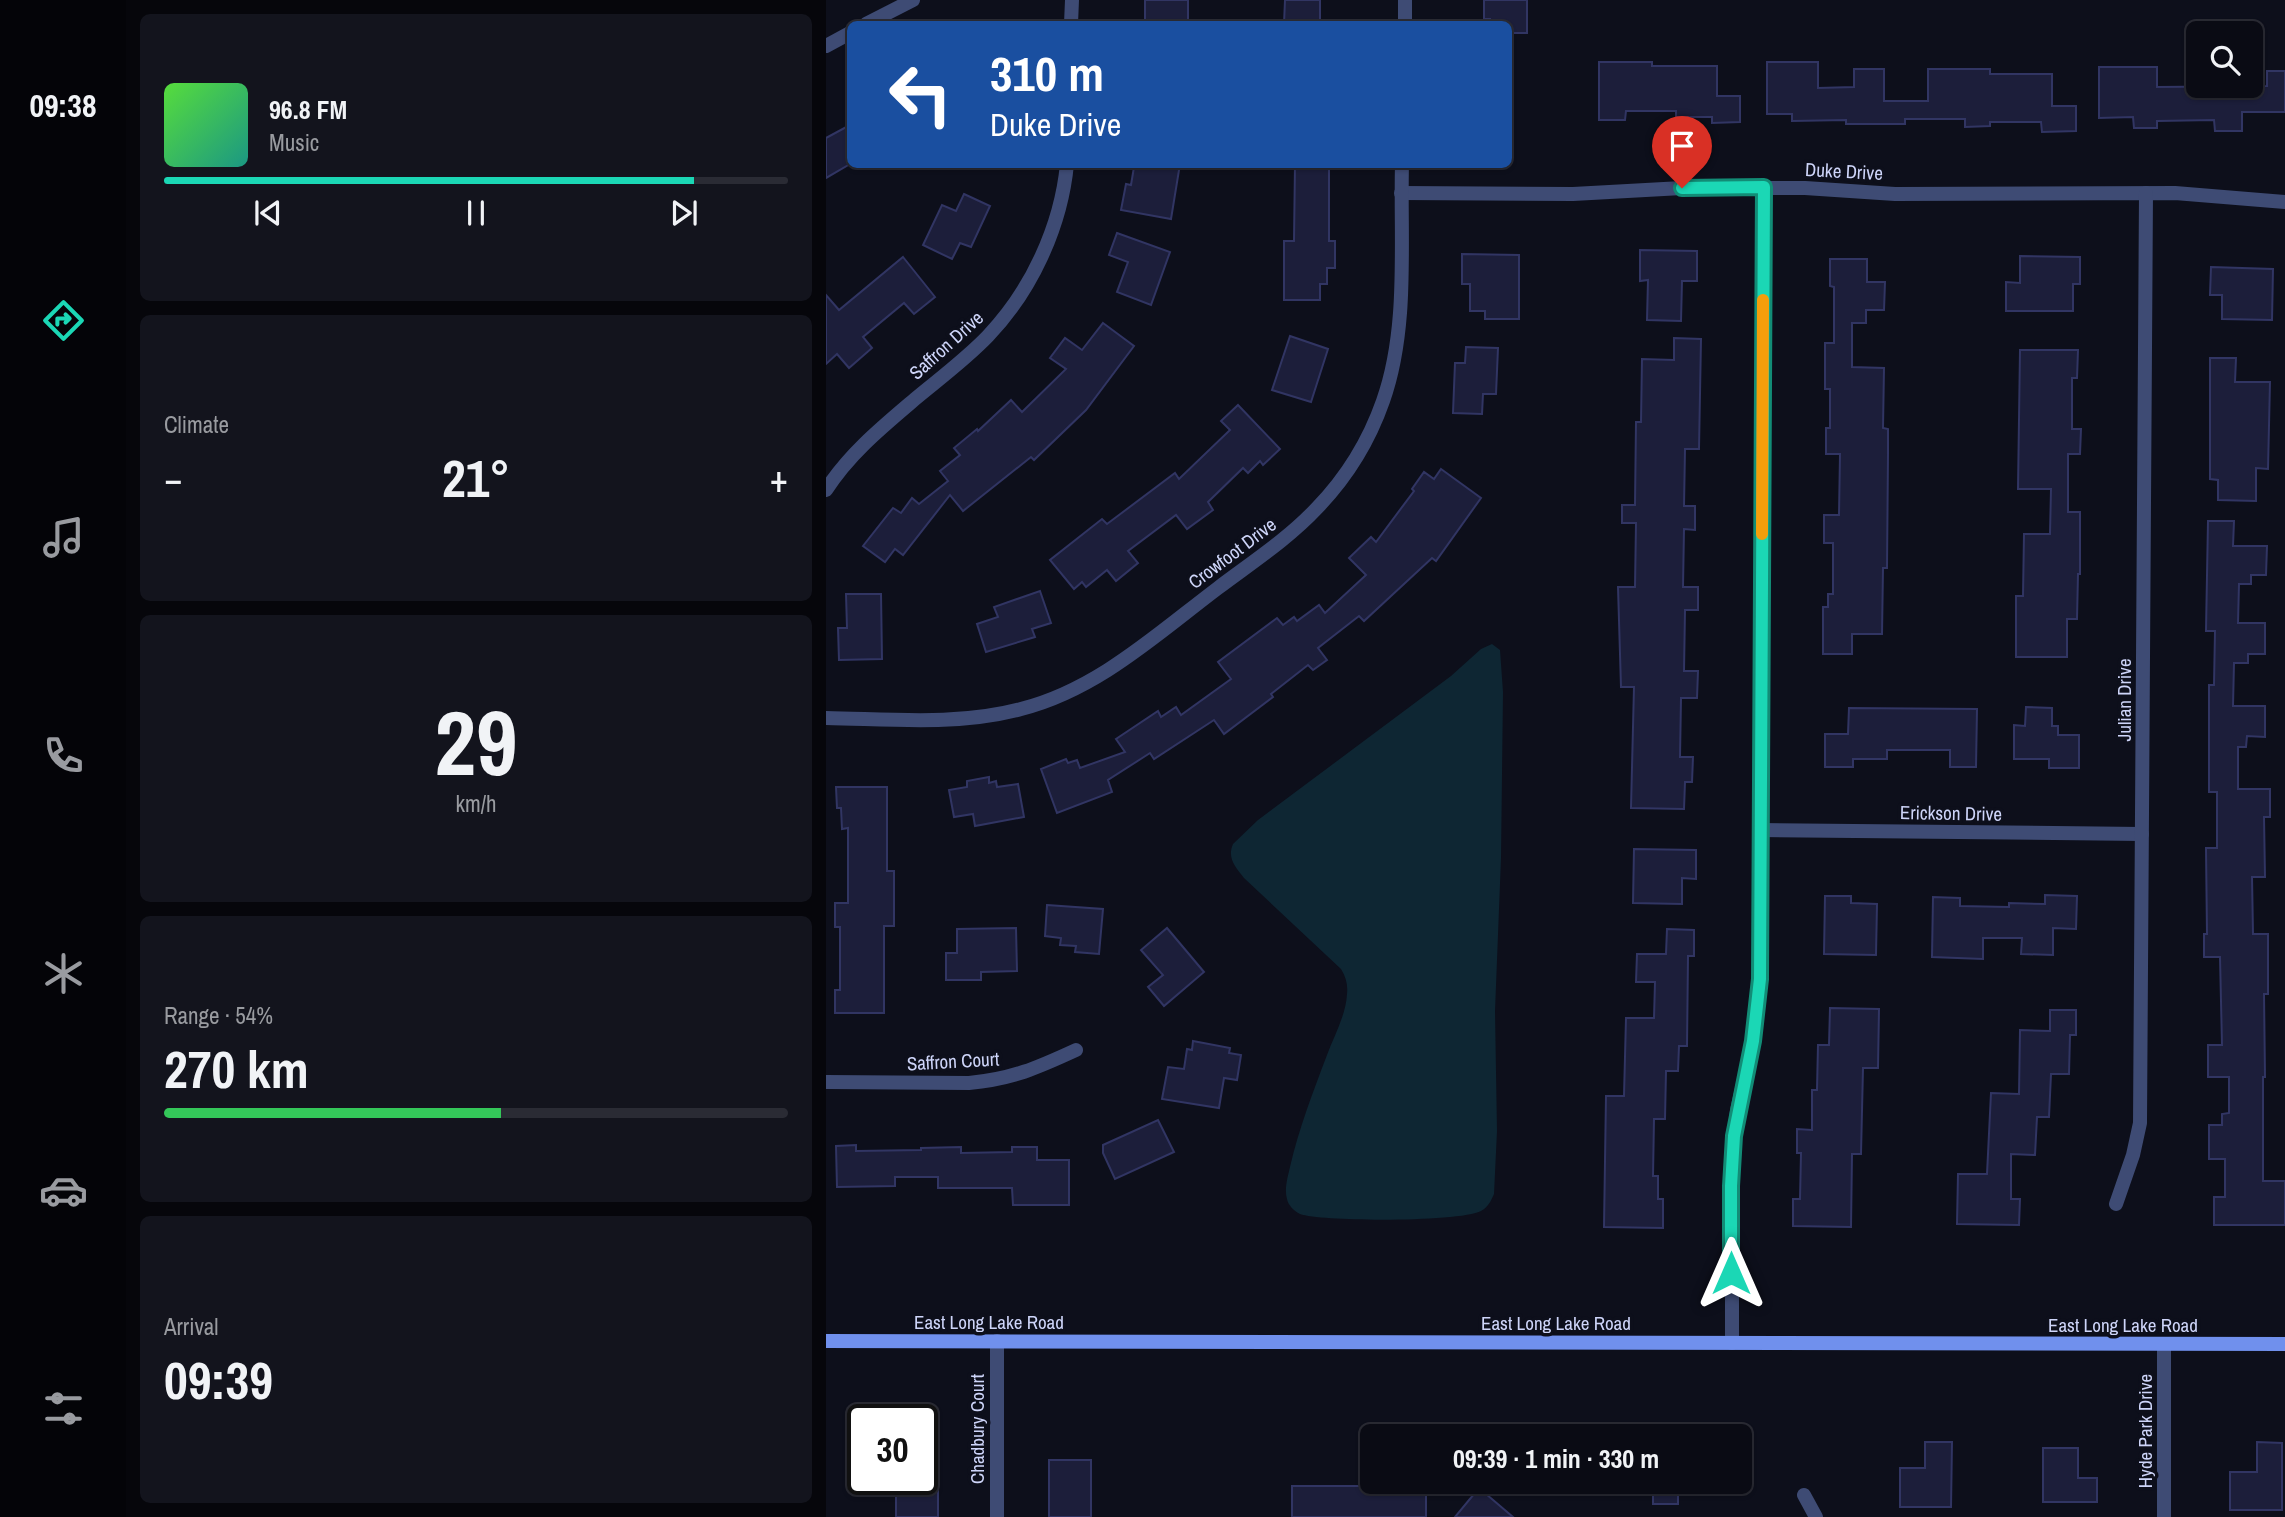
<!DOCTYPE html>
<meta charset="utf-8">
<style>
:root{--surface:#0a0b14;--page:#13141d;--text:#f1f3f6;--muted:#999ba0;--line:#2a2b34;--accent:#1bd7b5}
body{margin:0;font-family:"Archivo Narrow",sans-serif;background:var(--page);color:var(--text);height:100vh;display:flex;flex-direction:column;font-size:26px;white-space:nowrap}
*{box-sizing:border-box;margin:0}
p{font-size:23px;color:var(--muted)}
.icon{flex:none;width:38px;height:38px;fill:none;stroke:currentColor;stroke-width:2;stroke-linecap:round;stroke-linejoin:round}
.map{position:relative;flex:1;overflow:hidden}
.details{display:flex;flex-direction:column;gap:14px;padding:14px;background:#06060b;width:700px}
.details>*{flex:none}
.hud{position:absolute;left:21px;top:21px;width:665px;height:147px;border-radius:10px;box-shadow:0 2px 5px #0004,0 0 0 2px var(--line);background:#1a4fa0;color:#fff;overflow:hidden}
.fabs{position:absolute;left:1360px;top:21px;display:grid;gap:14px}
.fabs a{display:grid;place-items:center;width:77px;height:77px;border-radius:10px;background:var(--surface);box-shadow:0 2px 5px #0004,0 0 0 2px var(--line);font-size:35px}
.speed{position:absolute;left:21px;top:1404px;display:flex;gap:14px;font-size:35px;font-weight:700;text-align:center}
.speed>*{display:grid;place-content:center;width:91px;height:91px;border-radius:50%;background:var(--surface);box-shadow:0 2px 5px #0004,0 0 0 2px var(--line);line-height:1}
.speed .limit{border:4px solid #111;border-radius:10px;background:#fff;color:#111}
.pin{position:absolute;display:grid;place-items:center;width:60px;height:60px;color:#fff;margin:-72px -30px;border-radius:50% 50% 50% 0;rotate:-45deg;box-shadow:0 0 7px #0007}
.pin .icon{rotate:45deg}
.me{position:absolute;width:77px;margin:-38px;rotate:0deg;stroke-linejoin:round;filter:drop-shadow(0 0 5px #0008)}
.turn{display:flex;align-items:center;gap:24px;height:147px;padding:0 28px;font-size:32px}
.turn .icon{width:91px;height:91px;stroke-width:2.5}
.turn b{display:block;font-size:49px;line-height:60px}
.big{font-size:52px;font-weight:700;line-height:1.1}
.details .tile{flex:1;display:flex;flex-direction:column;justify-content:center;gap:10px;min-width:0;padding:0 24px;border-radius:10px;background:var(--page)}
.details .dial{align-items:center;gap:0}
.dial b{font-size:91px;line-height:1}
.song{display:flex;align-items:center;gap:21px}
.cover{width:84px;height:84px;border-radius:10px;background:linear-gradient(135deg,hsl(110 70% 55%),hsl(170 70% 35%))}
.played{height:7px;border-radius:4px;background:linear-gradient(90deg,var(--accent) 85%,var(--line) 85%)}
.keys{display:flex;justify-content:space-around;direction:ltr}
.heat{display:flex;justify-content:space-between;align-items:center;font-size:38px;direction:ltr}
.charge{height:10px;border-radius:5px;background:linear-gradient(90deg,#34c759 54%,var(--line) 0)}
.trip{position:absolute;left:534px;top:1424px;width:392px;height:70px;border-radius:10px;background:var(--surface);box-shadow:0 2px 5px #0004,0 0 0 2px var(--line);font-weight:700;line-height:70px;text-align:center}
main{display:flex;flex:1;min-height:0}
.menu{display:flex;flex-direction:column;width:126px;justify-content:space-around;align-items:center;background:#040408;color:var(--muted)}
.menu .icon{width:49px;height:49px}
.menu .selected{color:var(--accent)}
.menu b{font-size:32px;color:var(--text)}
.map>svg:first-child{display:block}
</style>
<main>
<nav class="menu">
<b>09:38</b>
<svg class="icon selected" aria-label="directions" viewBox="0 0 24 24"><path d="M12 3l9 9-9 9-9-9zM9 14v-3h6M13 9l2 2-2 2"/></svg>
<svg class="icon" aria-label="music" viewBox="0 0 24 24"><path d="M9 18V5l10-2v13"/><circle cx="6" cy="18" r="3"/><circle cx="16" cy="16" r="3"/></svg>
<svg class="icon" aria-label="phone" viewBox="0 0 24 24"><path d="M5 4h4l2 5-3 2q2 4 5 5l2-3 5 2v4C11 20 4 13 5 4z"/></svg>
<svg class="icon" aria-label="climate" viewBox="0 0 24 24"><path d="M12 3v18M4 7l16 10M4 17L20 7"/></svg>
<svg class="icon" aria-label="car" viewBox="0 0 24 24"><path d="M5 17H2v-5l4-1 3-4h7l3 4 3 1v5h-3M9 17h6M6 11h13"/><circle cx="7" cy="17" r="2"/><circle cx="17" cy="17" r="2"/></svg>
<svg class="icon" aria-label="filters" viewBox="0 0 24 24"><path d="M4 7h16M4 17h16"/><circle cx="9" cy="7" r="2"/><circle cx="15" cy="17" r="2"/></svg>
</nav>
<section class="details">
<div class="tile">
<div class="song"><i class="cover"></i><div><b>96.8 FM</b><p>Music</p></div></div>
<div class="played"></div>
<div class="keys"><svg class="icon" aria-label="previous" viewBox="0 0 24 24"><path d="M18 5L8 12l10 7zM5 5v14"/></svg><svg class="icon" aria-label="pause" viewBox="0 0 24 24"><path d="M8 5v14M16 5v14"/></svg><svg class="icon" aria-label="next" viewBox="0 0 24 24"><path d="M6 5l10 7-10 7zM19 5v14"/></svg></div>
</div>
<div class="tile"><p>Climate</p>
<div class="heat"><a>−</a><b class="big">21°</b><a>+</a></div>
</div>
<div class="tile dial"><b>29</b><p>km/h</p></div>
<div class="tile"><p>Range · 54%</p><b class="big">270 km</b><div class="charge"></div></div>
<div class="tile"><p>Arrival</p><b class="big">09:39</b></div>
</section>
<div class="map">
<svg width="1459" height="1517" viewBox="0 0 1459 1517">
<rect width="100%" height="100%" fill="#0d0f1b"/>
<path fill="#0e2633" d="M666,644L674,650L677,692L675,858L669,1011L671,1131L668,1194C665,1201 662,1207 655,1211C635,1222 497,1222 474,1214C468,1211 462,1205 461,1199C458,1189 462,1176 464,1167C473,1128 487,1092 501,1055C508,1036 520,1015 521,994C522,985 520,977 515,969L418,878C409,867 401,858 407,844L432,820L625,676L655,649Z"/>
<g fill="#1c1e3a" stroke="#313563" stroke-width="2">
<rect x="319" y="0" width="43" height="24"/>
<polygon points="459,0 494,0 494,24 458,24"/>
<polygon points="658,0 701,0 701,33 682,33 682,24 664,24 664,19 658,19"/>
<polygon points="773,62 826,62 826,66 891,66 891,96 914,96 914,122 886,123 886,117 850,117 850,111 800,111 799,120 773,120"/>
<polygon points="941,62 992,62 992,88 1028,87 1028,69 1058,69 1058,101 1102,101 1102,69 1164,69 1164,74 1226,74 1226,106 1250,106 1250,131 1216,132 1215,122 1164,122 1164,126 1139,127 1139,119 1079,119 1079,124 1020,124 1020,120 966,121 966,114 941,114"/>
<polygon points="1273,67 1331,67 1331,87 1441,86 1441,71 1459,71 1459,112 1416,112 1416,131 1389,131 1388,120 1331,121 1331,128 1308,128 1307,117 1273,118"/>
<polygon points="24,125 24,164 0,178 0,138"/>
<polygon points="315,164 354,164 345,219 295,210 300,184 305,185 308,167 315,168"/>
<polygon points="469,164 503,164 503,241 509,241 509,268 501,268 501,284 494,284 494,300 458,300 458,241 468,241"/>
<polygon points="138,194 164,206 145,247 134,243 126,259 97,245 116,205 130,211"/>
<polygon points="291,233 344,252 325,305 291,292 302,262 283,255"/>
<polygon points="814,250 871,251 871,281 856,281 855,321 821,320 822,280 814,281"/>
<polygon points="636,254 693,255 693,319 659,319 659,311 644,311 644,284 636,284"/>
<polygon points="1194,256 1254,257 1254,284 1247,284 1247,311 1180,311 1180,282 1194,283"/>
<polygon points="77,257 109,297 88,314 78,303 37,337 46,348 23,368 11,354 0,364 0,295 13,310"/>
<polygon points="1004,259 1041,259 1041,282 1059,282 1058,310 1040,310 1040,323 1026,323 1026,367 1058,368 1057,428 1062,429 1062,454 1061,568 1057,568 1056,634 1026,634 1026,654 997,654 997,607 1002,607 1002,594 1007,594 1007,543 998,543 998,515 1013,515 1014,454 1000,454 1000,428 1004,428 1004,389 999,389 999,343 1008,343 1008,287 1004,286"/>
<polygon points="1385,267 1447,269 1446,320 1396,319 1396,295 1384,295"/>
<polygon points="277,323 308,346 260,410 208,460 205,457 137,511 124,495 77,555 69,549 59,562 37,546 67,508 75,513 86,498 93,504 122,481 114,471 134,455 128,448 151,429 152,431 185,400 196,412 240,369 224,358 239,338 256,350"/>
<polygon points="464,336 502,349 485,402 446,390"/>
<polygon points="848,338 875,339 873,449 859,449 858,506 869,506 869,530 858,529 857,587 872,587 872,610 859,610 858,671 872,671 871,698 855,698 854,757 867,757 866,782 859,782 858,809 805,808 808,687 795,687 792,587 809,587 810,523 796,523 796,505 809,505 810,422 815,422 816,359 848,360"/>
<polygon points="640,347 672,348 670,394 657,394 656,414 627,413 629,363 639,363"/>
<polygon points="1194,350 1252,350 1251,378 1246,378 1246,429 1255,429 1254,454 1242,454 1242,512 1254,512 1254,574 1252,574 1251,619 1241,619 1241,657 1190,657 1190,596 1197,596 1198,534 1224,534 1225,489 1192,489"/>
<polygon points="1384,358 1410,358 1409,382 1444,382 1442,469 1430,468 1430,501 1392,500 1392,480 1384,479"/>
<polygon points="412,405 454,449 437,465 434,461 422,473 417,468 382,502 387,510 361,529 350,515 302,551 312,563 290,581 281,570 260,587 256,582 248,589 224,560 276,519 281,524 349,473 353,479 404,430 395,421"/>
<polygon points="615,469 655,498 610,561 606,558 538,621 533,616 492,648 501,660 487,670 482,665 445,694 447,697 398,734 388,720 328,759 324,753 282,780 286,792 231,813 215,769 240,759 242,763 251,760 254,768 299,752 290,739 332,711 335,717 350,707 355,715 405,679 392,662 451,618 457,625 468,617 471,621 493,605 499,613 540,575 523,558 545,537 550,542 588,491 586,489 598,472 608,479"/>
<polygon points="1382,521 1408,521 1407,546 1441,546 1440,575 1425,575 1425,584 1413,584 1412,623 1439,623 1439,654 1422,654 1422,663 1408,663 1407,706 1439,706 1439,737 1421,736 1420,747 1412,747 1412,789 1444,789 1444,817 1438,817 1439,877 1426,877 1427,934 1442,934 1442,994 1438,994 1439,1077 1437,1077 1437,1181 1459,1181 1459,1225 1388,1225 1388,1197 1399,1197 1399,1159 1383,1159 1383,1125 1396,1125 1396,1114 1403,1113 1403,1077 1382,1077 1382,1045 1396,1045 1394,957 1378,957 1378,934 1381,934 1380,848 1391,848 1391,792 1383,792 1383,685 1388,685 1389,631 1380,631"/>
<polygon points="214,591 225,623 206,629 209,637 160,652 151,624 172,617 168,607"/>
<polygon points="20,594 55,594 56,659 13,660 12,628 21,628"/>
<polygon points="1200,707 1226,708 1226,726 1232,726 1232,735 1253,735 1253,768 1223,768 1223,759 1188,759 1188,725 1199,726"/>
<polygon points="1023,708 1151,709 1150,767 1124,767 1124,750 1061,750 1061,759 1027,759 1027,767 999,767 999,734 1022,734"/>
<polygon points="163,777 163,783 170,781 171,787 192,784 198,817 149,826 147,814 128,817 123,790 141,787 141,781"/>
<polygon points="10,787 61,787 61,871 68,871 68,926 58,926 58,1013 9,1013 9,990 14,990 14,927 9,927 9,903 22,903 22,828 16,829 15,808 11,808"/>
<polygon points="808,849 870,850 870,879 856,878 856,904 807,903"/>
<polygon points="1219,895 1251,896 1250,929 1227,928 1227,955 1195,954 1196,938 1157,938 1157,959 1106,957 1107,897 1134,898 1134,906 1183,907 1183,903 1219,904"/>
<polygon points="999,896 1025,896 1025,903 1051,904 1050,955 998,954"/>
<polygon points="221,905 277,909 273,954 249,952 250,946 234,945 235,938 219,936"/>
<polygon points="190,928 191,971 155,972 155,980 120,980 120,953 131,953 131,929"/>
<polygon points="341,928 378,972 338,1006 322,987 337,975 315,950"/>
<polygon points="841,929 868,930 868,956 862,956 861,1046 853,1046 852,1071 840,1071 839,1119 828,1119 827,1176 832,1176 832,1199 837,1199 837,1228 778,1227 780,1096 798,1096 800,1018 828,1018 829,982 810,982 811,954 840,954"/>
<polygon points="1004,1008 1053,1009 1052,1068 1037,1068 1035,1154 1026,1154 1025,1227 967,1226 967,1199 974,1199 975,1153 971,1153 971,1129 986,1130 986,1090 991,1090 992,1045 1003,1045"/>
<polygon points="1224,1010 1250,1010 1250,1035 1244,1035 1243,1074 1225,1074 1223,1117 1211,1117 1209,1155 1185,1154 1185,1199 1194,1199 1193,1225 1131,1224 1132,1174 1161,1174 1165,1093 1193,1094 1194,1030 1224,1031"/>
<polygon points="367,1041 404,1048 403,1053 415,1055 411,1080 398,1078 393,1108 336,1099 342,1067 358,1069 361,1049 366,1050"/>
<polygon points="332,1120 348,1152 289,1179 277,1153 277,1145"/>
<polygon points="30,1145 30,1151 95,1150 95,1148 135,1147 135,1153 186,1152 186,1147 211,1147 211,1160 243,1160 243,1205 187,1205 186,1188 112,1188 112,1177 69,1177 69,1186 11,1187 10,1146"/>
<polygon points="1099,1442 1126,1442 1125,1507 1074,1507 1074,1468 1099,1468"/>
<polygon points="1431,1442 1456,1443 1456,1510 1404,1510 1404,1472 1431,1472"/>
<polygon points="1217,1448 1252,1448 1252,1478 1271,1478 1271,1502 1217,1502"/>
<rect x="223" y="1460" width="42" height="57"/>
<rect x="70" y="1479" width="42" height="38"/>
<polygon points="550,1482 600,1482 600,1517 466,1517 466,1486 550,1486"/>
<rect x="827" y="1482" width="25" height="22"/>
<polygon points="653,1488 687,1517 629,1517"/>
</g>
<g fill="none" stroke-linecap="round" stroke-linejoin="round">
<g stroke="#3e4b74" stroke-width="14">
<polyline points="40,24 87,0"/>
<polyline points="245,24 246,0"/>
<polyline points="579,24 579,0"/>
<polyline points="0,46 24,33"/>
<polyline points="575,193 747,194 856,188 979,188 1069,194 1349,193 1459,202"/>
<path d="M0,490C23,454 56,427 89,399C113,379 140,359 162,336C205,291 235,227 241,164"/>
<path d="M0,718C64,719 132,726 195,709C271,690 331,634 392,588C425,563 462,539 491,508C520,478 543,441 557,401C583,328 574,241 576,164"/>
<polyline points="934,830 1316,834"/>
<path d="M0,1082L143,1083C186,1079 211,1068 250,1050"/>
<polyline points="1290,1204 1307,1155 1314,1123 1320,193"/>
<polyline points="171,1341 171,1517"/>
<polyline points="906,1343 906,1155 911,1110 927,1041 934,979 938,187"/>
<polyline points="1338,1344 1338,1517"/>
<polyline points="978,1495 990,1517"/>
</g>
<polyline stroke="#7090ed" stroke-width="14" points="0,1341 1459,1344"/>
</g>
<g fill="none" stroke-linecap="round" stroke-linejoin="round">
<g stroke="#128c76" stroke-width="18">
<polyline id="route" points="856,188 938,187 934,979 927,1041 908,1136 905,1186 905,1273"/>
</g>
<use href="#route" stroke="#1bd7b5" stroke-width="12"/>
<polyline stroke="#f59e0b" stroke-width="12" points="936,534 937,300"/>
</g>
<g text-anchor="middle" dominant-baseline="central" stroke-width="7" stroke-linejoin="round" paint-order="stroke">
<g font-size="19" fill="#ced5f9" stroke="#0d0f1b">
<text transform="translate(1018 171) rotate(3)">Duke Drive</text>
<text transform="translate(120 345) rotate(-42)">Saffron Drive</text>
<text transform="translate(406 553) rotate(-37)">Crowfoot Drive</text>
<text transform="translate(1298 700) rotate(-90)">Julian Drive</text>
<text transform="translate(1125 813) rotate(1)">Erickson Drive</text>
<text transform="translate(127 1061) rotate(-3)">Saffron Court</text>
<text x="163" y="1322">East Long Lake Road</text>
<text x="730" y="1323">East Long Lake Road</text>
<text x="1297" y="1325">East Long Lake Road</text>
<text transform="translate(151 1429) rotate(-90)">Chadbury Court</text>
<text transform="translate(1319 1431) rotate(-90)">Hyde Park Drive</text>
</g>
</g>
</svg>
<div class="fabs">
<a><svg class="icon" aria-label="search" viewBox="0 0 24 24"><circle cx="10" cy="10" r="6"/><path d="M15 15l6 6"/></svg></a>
</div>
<div class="speed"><div class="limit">30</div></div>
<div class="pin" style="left:856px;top:188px;background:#d93025"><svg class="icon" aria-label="arrive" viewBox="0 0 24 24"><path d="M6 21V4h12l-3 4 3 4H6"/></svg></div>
<svg class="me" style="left:905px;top:1273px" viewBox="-20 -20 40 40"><path d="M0-17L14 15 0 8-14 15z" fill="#1bd7b5" stroke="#fff" stroke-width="4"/></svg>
<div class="trip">09:39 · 1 min · 330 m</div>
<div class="hud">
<div class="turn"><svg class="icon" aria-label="left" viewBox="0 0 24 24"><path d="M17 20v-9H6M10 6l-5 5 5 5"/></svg><div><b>310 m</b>Duke Drive</div></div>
</div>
</div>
</main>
